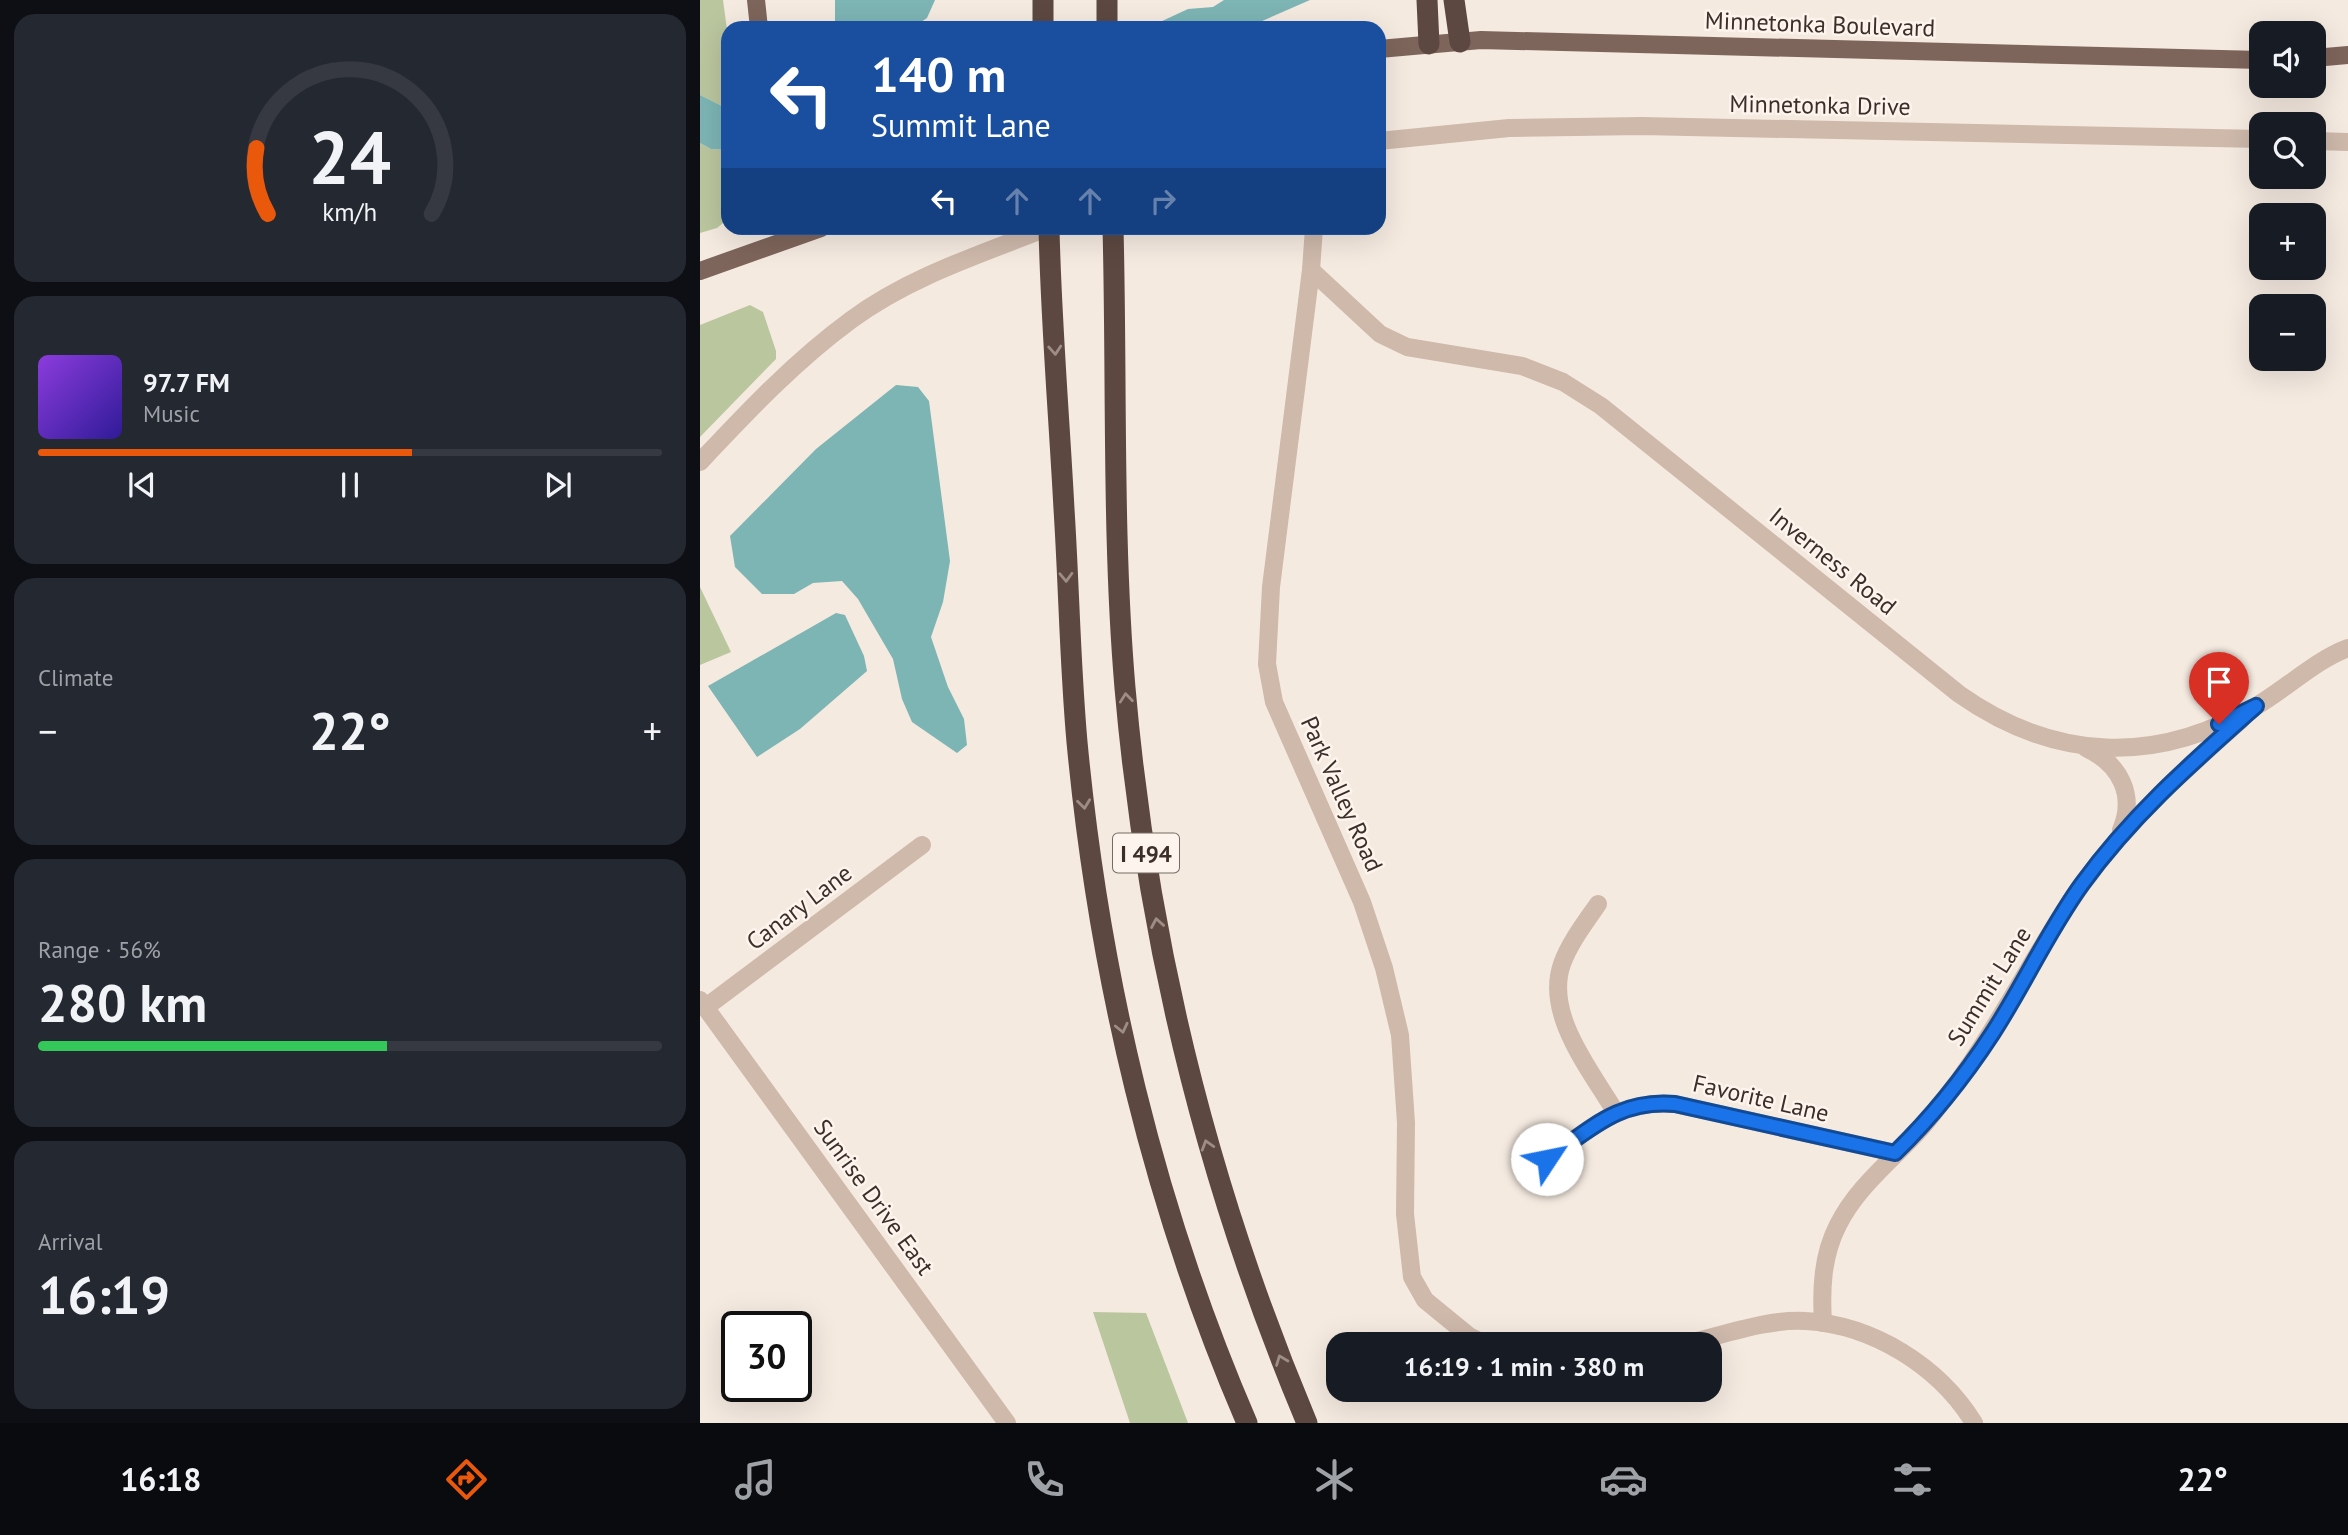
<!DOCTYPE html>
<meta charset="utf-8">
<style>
:root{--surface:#171b24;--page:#242831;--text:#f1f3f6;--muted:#9ea1a6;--line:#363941;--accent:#ea580c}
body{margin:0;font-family:"PT Sans",sans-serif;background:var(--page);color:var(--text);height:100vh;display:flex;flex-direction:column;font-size:26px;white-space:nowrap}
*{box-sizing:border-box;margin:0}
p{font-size:23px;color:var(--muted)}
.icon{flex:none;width:38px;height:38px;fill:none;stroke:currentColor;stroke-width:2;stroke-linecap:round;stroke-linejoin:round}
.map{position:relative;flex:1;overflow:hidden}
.side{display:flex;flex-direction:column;gap:14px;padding:14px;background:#0d0f14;width:700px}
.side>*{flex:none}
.hud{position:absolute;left:21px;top:21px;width:665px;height:214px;border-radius:21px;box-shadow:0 7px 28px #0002;background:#1a4fa0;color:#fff;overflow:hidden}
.controls{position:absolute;left:1549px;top:21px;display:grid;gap:14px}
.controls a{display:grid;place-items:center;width:77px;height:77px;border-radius:14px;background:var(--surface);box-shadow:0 7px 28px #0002;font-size:35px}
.speed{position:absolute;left:21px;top:1311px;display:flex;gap:14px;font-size:35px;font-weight:700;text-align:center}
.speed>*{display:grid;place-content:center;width:91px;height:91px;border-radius:50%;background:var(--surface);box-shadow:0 7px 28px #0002;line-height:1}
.speed .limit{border:4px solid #111;border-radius:10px;background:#fff;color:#111}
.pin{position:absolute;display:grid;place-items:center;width:60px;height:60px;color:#fff;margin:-72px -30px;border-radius:50% 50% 50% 0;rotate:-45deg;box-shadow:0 0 7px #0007}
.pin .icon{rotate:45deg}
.me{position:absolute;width:77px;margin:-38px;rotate:56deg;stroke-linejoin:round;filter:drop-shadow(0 0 5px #0008)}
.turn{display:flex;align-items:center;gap:24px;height:147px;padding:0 35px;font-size:32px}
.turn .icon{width:91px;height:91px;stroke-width:2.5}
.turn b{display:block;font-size:49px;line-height:60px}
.lanes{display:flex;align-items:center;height:66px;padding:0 35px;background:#0003;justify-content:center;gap:35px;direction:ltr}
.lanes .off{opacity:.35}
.big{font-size:52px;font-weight:700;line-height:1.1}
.side .tile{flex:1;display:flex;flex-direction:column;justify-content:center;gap:10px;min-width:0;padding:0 24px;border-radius:21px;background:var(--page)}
.side .dial{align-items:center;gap:0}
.dial svg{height:182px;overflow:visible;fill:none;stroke:var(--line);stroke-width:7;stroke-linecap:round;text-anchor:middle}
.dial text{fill:var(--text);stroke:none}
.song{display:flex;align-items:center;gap:21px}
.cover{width:84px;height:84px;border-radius:10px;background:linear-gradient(135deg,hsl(270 70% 55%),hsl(250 70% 35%))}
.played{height:7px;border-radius:4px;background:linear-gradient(90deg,var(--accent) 60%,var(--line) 60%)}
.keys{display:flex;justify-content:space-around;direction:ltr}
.heat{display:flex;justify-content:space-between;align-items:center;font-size:38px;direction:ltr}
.charge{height:10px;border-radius:5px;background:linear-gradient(90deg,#34c759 56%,var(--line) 0)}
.trip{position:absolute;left:626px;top:1332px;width:396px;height:70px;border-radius:21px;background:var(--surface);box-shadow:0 7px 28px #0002;font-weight:700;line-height:70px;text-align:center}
.dock{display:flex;height:112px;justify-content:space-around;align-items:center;background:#090b0e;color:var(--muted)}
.dock .icon{width:49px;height:49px}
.dock .selected{color:var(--accent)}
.dock b{font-size:32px;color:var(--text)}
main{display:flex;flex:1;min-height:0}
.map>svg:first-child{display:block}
</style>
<main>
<section class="side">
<div class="tile dial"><svg viewBox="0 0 100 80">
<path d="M14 69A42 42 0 1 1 86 69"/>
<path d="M14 69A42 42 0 0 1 9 40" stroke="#ea580c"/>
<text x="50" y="56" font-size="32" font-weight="700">24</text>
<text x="50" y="72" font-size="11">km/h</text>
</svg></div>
<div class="tile">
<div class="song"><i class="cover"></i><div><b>97.7 FM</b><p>Music</p></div></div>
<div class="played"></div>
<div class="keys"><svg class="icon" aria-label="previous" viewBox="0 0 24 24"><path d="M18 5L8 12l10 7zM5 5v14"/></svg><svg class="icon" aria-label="pause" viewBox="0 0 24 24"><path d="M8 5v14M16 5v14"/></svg><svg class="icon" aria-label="next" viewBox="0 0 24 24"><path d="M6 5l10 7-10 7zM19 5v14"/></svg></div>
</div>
<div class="tile"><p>Climate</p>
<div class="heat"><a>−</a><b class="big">22°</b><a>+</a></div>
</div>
<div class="tile"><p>Range · 56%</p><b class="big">280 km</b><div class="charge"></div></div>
<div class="tile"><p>Arrival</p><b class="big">16:19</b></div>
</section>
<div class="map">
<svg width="1648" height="1423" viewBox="0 0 1648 1423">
<rect width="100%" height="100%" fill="#f5eae0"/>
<g fill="#bac69e">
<polygon points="0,0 23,0 28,37 28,109 0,95"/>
<polygon points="0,143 11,149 28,150 28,219 17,228 0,233"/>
<polygon points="50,305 63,312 76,351 76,359 0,437 0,325"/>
<polygon points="0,587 31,652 0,665"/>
<polygon points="393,1312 446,1313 488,1423 430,1423"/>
</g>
<g fill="#7db4b4">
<polygon points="135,0 235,0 227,18 212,28 135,28"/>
<polygon points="524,0 610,0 546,28 447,28 488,9 513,7"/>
<polygon points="0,95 28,109 28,150 11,149 0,143"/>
<polygon points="196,385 218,387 229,401 250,561 243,602 231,637 248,687 264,719 267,745 257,753 212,722 202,699 193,659 158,599 142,581 113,583 94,594 62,594 35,567 30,536 116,449"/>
<polygon points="136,613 145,615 164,656 167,671 100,729 57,757 8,686"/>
</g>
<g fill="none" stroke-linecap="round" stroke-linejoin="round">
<g stroke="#ceb9ab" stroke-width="18">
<polyline points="679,141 809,128 942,126 1561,139"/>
<polyline points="1614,141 1648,142"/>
<polyline points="614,228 611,270 571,587 567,664 574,702 662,902 684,968 700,1035 706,1123 705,1214 712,1277 725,1300 769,1336 785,1344"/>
<path d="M611,270L680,334L707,347L822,366L863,382L901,406L1259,694C1354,761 1457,766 1558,705C1588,687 1616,660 1648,648"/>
<path d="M0,462C47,412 95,361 151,320C209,277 281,254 347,228"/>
<path d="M1386,748C1420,764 1436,795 1421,830"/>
<path d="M898,904C885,923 870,942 862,964C844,1015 892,1072 916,1113"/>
<polyline points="0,1000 307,1423"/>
<polyline points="6,1007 222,845"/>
<path d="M847,1159C891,1129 919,1099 975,1104L1195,1153"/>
<path d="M1123,1323C1121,1290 1122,1256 1138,1225C1158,1185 1194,1159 1223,1126C1236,1111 1247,1095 1259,1080C1305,1017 1338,946 1383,883C1431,817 1481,773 1541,720"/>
<path d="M985,1344C1020,1336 1070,1318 1106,1321C1173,1325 1239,1366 1274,1423"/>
</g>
<g stroke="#7e655b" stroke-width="18">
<polyline points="56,0 59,28"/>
<polyline points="679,49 781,40 1561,60"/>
<polyline points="1614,58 1648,55"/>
<polyline points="0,271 121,228"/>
</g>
<g stroke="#5d4841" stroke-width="21">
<polyline points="407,0 407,28"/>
<polyline points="727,0 729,44"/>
<polyline points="754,0 760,42"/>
<polyline points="343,28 343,0"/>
<path d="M349,228C351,321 359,415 364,509C369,587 370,664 377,742C399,975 454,1208 547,1423"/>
<path d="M413,228C417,380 412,535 425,688C447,941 508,1188 607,1423"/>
</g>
</g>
<defs><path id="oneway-chevron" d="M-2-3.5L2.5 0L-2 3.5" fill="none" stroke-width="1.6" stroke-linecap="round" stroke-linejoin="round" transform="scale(1.75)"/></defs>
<g stroke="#9d8d86">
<use href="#oneway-chevron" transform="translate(355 350) rotate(86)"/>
<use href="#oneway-chevron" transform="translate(366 577) rotate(88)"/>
<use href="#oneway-chevron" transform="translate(426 698) rotate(-96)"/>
<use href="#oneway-chevron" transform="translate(384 804) rotate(83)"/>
<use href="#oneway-chevron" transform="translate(457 923) rotate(-100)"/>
<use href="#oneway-chevron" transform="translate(422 1028) rotate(77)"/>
<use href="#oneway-chevron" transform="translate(507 1145) rotate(-107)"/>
<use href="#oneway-chevron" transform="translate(581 1360) rotate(-111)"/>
</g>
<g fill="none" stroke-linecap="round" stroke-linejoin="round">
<g stroke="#114b97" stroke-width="18">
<path id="route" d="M847,1159C891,1129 919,1099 975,1104L1195,1153C1232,1117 1264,1077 1292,1034C1324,985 1348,931 1382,884C1432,815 1493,762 1556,706L1519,724"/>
</g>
<use href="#route" stroke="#1a73e8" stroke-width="12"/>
</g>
<g text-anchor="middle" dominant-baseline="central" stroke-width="5" stroke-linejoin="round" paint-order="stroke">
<rect fill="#fcf4ed" stroke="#766a64" stroke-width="2" x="413" y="833.5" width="66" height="39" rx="5"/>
<g font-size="23" font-weight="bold" fill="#3c2f2a">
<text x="446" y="853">I 494</text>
</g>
<g font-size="24" fill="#3c2f2a" stroke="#fcf4ed">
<text transform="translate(1120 24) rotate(2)">Minnetonka Boulevard</text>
<text transform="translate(1120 105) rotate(1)">Minnetonka Drive</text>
<text transform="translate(1133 561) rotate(39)">Inverness Road</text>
<text transform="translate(642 794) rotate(66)">Park Valley Road</text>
<text transform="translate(99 907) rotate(-37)">Canary Lane</text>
<text transform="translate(1289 986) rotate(-58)">Summit Lane</text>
<text transform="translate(1061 1098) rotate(13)">Favorite Lane</text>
<text transform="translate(174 1197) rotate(54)">Sunrise Drive East</text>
</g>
</g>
</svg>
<div class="controls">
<a><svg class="icon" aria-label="sound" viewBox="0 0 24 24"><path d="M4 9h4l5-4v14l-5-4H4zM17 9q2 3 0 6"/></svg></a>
<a><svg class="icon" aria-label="search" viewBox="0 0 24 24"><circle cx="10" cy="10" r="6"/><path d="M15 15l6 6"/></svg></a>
<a>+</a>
<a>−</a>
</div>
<div class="speed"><div class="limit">30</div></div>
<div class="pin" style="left:1519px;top:724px;background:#d93025"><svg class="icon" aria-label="arrive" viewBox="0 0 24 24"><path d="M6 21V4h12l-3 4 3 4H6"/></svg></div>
<svg class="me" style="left:847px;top:1159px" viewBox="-20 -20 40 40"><circle r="19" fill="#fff"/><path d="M0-13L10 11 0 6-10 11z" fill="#1a73e8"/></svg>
<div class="trip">16:19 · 1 min · 380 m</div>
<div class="hud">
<div class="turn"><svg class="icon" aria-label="left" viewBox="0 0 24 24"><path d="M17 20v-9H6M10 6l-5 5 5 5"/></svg><div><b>140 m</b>Summit Lane</div></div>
<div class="lanes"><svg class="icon" aria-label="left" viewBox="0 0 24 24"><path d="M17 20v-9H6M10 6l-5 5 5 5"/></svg><svg class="icon off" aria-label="ahead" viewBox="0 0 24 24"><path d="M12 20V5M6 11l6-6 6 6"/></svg><svg class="icon off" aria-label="ahead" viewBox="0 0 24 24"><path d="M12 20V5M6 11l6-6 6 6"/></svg><svg class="icon off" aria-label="right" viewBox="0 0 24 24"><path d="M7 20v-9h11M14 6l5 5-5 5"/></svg></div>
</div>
</div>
</main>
<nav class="dock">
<b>16:18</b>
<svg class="icon selected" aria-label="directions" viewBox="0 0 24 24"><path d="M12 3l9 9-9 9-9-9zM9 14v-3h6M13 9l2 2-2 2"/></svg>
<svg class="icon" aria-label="music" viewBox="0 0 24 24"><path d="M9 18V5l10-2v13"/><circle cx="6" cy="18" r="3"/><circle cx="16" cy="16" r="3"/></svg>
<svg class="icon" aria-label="phone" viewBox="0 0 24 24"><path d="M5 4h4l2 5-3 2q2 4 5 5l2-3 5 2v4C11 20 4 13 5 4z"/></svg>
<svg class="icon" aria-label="climate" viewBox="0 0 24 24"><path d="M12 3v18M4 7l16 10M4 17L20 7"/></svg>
<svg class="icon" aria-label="car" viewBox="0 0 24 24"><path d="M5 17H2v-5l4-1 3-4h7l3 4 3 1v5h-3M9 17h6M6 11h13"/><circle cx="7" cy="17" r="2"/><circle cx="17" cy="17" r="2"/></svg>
<svg class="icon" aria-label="filters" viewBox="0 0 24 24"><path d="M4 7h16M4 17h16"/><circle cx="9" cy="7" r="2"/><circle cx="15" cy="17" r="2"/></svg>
<b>22°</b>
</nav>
